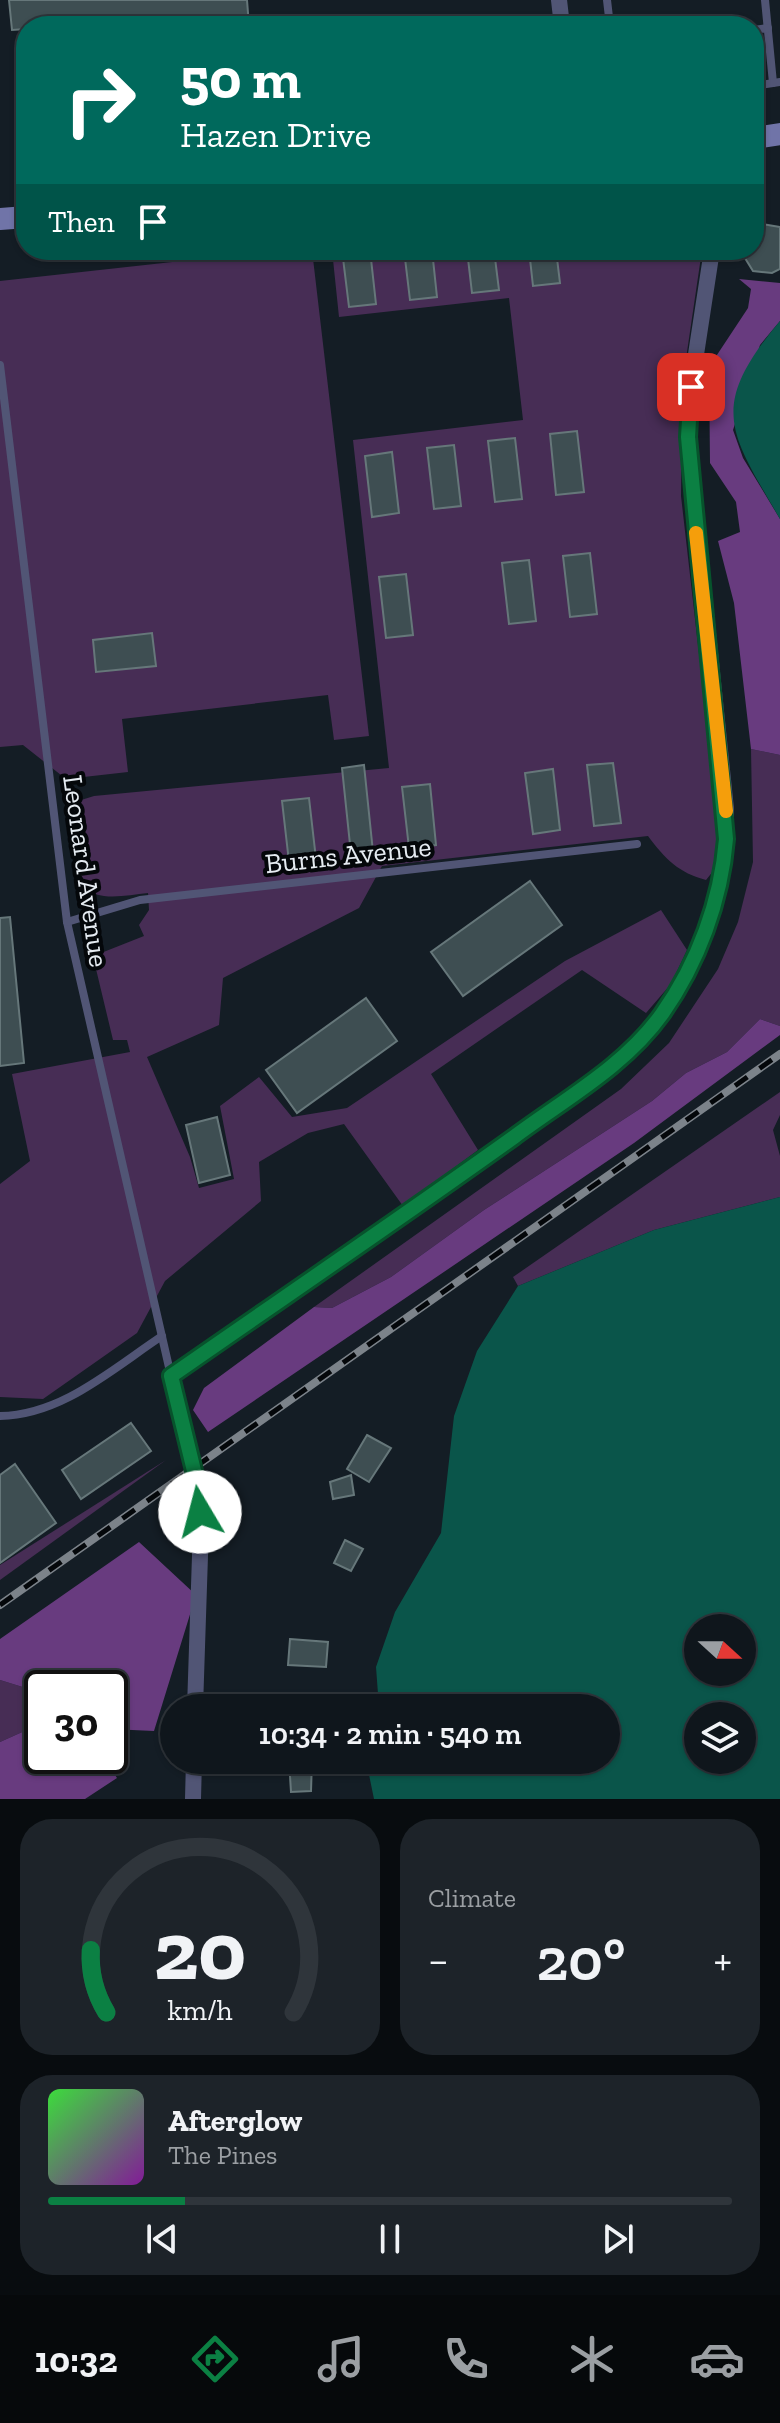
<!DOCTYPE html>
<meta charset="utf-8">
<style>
:root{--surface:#0f161c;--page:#1d2329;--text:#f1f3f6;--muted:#9b9fa3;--line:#2f353b;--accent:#0b8043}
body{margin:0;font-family:"Zilla Slab",serif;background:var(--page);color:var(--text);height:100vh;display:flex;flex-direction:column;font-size:30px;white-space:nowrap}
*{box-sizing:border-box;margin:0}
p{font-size:26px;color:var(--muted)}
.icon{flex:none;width:44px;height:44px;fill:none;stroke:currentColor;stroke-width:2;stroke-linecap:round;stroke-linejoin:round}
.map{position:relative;height:1799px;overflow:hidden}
.details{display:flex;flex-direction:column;gap:20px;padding:20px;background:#080c0f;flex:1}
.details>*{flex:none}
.guide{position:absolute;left:16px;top:16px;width:748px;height:244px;border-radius:32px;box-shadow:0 2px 6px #0004,0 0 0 2px var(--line);background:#00695c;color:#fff;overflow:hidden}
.needle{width:52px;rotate:111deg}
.fabs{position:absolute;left:684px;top:1614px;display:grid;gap:16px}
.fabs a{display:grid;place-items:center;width:72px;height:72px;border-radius:50%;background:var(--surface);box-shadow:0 2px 6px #0004,0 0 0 2px var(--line);font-size:40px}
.speed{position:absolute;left:24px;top:1670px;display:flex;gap:16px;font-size:40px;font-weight:700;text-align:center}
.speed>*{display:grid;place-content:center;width:104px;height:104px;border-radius:50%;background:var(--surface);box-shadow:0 2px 6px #0004,0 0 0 2px var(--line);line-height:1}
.speed .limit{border:4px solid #111;border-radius:12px;background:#fff;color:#111}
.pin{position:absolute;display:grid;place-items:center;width:68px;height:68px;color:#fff;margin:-34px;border-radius:16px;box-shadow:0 4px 12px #0006}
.me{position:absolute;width:88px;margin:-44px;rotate:352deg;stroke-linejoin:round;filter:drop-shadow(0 0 6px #0008)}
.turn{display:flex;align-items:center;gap:28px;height:168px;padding:0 32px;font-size:36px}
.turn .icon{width:104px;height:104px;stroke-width:2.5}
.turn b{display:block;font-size:56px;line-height:68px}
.then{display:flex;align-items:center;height:76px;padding:0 32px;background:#0003;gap:16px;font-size:30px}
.big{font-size:60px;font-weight:600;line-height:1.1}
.details .card{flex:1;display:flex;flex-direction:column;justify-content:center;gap:12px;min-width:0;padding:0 28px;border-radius:32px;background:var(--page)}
.details .dial{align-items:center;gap:0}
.dial svg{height:208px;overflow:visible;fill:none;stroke:var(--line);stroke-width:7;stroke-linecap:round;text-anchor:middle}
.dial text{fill:var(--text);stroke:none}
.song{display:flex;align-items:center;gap:24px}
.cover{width:96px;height:96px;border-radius:12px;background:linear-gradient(135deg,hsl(120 70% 55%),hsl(290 70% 35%))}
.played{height:8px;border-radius:4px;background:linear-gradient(90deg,var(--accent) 20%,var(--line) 20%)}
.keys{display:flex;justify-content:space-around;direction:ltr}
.heat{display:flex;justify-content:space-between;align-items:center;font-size:44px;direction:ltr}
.details .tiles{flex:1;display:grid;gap:20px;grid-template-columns:1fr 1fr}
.card:last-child{grid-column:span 2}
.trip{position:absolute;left:160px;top:1694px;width:460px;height:80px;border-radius:40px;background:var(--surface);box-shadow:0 2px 6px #0004,0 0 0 2px var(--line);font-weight:600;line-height:80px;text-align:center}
.dock{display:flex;height:128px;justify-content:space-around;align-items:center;background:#06090b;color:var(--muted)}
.dock .icon{width:56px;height:56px}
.dock .active{color:var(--accent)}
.dock b{font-size:36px;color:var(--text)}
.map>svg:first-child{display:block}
</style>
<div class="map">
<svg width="780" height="1799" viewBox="0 0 780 1799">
<rect width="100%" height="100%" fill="#141d25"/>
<g fill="#472d55">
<polygon points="281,250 312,250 369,736 334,740 328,695 122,719 128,772 66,779 23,745 0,747 0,281"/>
<path d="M332,250H702L682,386L681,496L718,821V865L706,880C679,873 665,859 648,836L382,866L359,908L223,978L219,1025L147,1057L190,1157L199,1188L234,1179L220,1106L259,1077L292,1117L347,1108L565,961L661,910L687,950L671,984L646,1013L582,970L431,1074L478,1150L403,1206L344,1124L308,1133L259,1162L261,1201L165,1281L137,1333L43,1399L0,1397V1184L30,1161L12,1074L130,1052L127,1040H113L96,969L101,953L144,936L139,925L149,910L148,893C125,895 99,903 81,885L73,811L78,801L94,796L389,768L353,440L523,420L509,298L339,317Z"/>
<polygon points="751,749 780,755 780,1026 760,1019 727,1052 686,1073 652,1101 484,1210 391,1277 332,1308 314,1307 621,1089 669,1043 718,969 738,922 753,862"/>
<polygon points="780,1092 780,1115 773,1130 780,1156 780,1197 654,1230 518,1286 513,1277"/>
<polygon points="166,1460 0,1580 0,1565"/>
<polygon points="0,1680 29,1689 29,1729 0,1742"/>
</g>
<g fill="#683b7f">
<polygon points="739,279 780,283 780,321 760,345 733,430 743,458 780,519 780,755 751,749 734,603 718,541 740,532 736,502 710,463 709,367 748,308 751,289"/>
<polygon points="760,1019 780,1026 780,1035 634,1143 208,1432 193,1410 204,1388 314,1307 332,1308 391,1277 484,1210 652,1101 686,1073 727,1052"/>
<polygon points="139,1542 196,1595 154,1731 110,1729 110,1688 42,1688 42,1756 103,1756 117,1778 85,1799 0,1799 0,1742 29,1729 29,1689 0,1680 0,1639"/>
</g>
<g fill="#0a554a" fill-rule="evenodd">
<path d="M780,321V519C730,432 707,408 780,321Z"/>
<path d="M780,1197V1799H374L366,1760H606V1708H371L378,1694L376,1667L395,1612L441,1533L454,1416L477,1351L518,1286L654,1230ZM698,1628H742V1672H698ZM698,1716H742V1760H698Z"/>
</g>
<g fill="#3e4e52" stroke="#66777a" stroke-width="2">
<polygon points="9,0 247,0 249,26 176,26 160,15 26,26 26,29 12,30"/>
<polygon points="762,224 780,227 780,269 772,273 753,271 740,250 754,250 754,226"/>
<polygon points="342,250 370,250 376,304 349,307"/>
<polygon points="404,250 432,250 437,297 410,300"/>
<polygon points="467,250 494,250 499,290 472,293"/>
<polygon points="529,250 556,250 560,283 533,286"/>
<polygon points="577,431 584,492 556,495 550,434"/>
<polygon points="515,438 522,499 495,502 488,441"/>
<polygon points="454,445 461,506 434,509 427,448"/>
<polygon points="392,452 399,513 372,517 365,456"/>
<polygon points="590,553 597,614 570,617 563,556"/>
<polygon points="529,560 536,621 509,624 502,563"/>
<polygon points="406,574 413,635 386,638 379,577"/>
<polygon points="152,633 156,666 96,672 93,640"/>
<polygon points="613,763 621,823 594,826 587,765"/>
<polygon points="364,765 373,852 351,854 342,768"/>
<polygon points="553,769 560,830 533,834 525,773"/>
<polygon points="430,784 436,845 409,848 402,787"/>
<polygon points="309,798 316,859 289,862 282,801"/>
<polygon points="530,881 562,925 463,996 431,952"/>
<polygon points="10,917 24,1063 0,1066 0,918"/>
<polygon points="366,998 397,1041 297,1113 266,1070"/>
<polygon points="217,1117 230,1175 199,1183 186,1125"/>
<polygon points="131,1423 151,1451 81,1499 62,1470"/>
<polygon points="367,1435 391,1448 369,1482 347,1469"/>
<polygon points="15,1464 56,1523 0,1563 0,1475"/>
<polygon points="351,1475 354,1495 333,1499 330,1482"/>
<polygon points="345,1540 363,1549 351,1571 334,1563"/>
<polygon points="290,1639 328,1642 326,1667 288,1665"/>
<polygon points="289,1760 312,1760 311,1791 291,1792"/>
</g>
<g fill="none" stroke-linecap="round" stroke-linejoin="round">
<g stroke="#515575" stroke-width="8">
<polyline points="607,0 610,26"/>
<polyline points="765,0 773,83"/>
<polyline points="754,30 768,28"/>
<polyline points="754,86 780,82"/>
<polyline points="0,365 67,922 171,1376"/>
<polyline points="67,922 140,900 637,844"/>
<path d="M0,1416C62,1415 112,1369 162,1336"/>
</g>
<g stroke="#515575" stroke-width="16">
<polyline points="559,0 562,26"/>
<path d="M195,1708L201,1525L196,1479L171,1376C287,1295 404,1216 519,1133C568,1097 626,1064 662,1014C705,954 727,882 726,809L688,437L691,387L712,250"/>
<polyline points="193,1799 194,1760"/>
</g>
<g stroke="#7074a8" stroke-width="22">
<polyline points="754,138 780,134"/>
<polyline points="0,219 26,217"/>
</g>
<g stroke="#7c838a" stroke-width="8">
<polyline id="rail" points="0,1605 780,1054"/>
</g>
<use href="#rail" stroke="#04070a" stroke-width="5" stroke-dasharray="15" stroke-linecap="butt"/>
</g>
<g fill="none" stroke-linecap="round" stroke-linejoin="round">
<g stroke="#07532c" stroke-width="20">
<path id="route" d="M200,1512L196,1479L171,1376C286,1296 401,1218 514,1137C565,1099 625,1066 662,1014C698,963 721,901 726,839L688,437L691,387"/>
</g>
<use href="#route" stroke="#0b8043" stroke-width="14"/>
<polyline stroke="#f59e0b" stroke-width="14" points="696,533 726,811"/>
</g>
<g text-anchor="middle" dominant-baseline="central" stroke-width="8" stroke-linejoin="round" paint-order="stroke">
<g font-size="28" fill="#e5ebf1" stroke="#04070a">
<text transform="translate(348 855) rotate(-6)">Burns Avenue</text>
<text transform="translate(86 871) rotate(82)">Leonard Avenue</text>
</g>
</g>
</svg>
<div class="fabs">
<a><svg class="needle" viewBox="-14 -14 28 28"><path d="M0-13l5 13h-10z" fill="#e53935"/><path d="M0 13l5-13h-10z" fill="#9b9fa3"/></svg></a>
<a><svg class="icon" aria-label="layers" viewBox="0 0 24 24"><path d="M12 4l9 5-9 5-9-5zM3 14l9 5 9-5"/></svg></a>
</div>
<div class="speed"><div class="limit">30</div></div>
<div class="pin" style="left:691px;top:387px;background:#d93025"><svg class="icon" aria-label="arrive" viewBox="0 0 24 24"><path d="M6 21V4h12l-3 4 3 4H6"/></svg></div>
<svg class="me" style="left:200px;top:1512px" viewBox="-20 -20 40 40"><circle r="19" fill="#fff"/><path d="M0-13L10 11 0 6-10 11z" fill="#0b8043"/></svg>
<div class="trip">10:34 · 2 min · 540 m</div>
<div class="guide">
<div class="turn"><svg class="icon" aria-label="right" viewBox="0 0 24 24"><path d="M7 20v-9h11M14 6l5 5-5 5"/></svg><div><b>50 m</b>Hazen Drive</div></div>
<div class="then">Then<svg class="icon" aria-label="arrive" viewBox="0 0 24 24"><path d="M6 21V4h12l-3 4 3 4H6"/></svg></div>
</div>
</div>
<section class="details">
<div class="tiles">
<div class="card dial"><svg viewBox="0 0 100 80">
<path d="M14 69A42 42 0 1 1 86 69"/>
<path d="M14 69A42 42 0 0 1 8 45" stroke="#0b8043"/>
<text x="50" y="56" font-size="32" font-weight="700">20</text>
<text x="50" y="72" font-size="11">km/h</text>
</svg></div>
<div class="card"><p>Climate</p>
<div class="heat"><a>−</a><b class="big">20°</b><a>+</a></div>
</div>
<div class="card">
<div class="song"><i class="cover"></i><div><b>Afterglow</b><p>The Pines</p></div></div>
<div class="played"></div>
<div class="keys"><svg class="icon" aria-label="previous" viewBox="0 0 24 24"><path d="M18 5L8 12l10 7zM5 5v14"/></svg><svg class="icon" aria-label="pause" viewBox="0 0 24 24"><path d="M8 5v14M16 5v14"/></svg><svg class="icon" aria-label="next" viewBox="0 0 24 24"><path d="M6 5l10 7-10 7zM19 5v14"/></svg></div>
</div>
</div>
</section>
<nav class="dock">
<b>10:32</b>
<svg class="icon active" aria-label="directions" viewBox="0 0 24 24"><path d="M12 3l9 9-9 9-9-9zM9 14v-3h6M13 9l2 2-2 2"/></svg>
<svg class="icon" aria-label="music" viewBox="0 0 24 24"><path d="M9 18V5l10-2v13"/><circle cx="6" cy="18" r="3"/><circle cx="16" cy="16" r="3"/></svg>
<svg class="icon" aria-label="phone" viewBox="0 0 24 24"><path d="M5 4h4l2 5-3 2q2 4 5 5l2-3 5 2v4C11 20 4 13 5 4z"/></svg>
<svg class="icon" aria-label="climate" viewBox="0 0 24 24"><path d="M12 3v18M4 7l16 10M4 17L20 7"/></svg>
<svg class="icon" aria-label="car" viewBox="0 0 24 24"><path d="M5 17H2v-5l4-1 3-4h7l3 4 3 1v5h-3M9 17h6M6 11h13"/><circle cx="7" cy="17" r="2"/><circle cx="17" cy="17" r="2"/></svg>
</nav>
